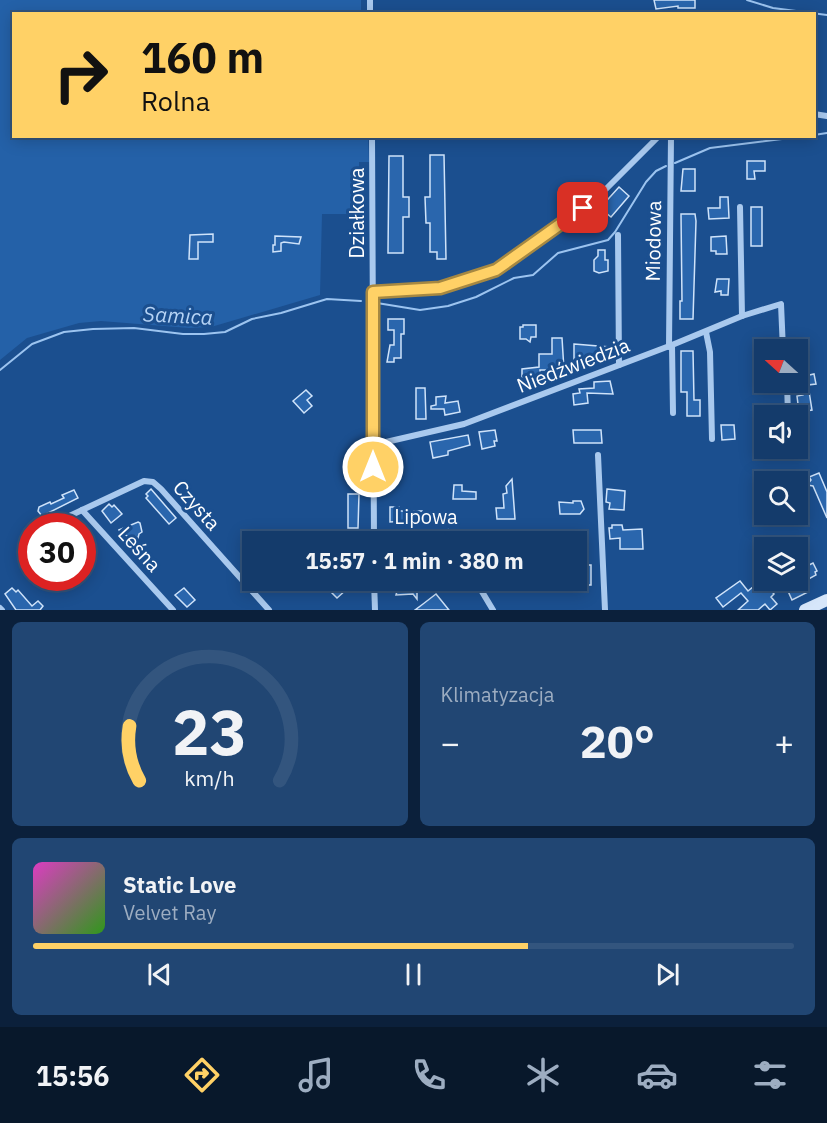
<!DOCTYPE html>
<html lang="pl">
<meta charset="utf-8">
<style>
:root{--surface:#143b6b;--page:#214673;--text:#f1f3f6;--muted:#9dadc1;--line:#33557e;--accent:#ffd166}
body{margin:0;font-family:"IBM Plex Sans",sans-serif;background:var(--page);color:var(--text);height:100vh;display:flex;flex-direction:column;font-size:22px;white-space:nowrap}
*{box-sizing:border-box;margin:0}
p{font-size:20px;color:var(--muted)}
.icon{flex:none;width:33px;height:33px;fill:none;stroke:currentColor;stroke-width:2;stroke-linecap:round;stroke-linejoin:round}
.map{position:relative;height:610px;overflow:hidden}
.side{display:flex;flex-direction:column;gap:12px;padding:12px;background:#0b203b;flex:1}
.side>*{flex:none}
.banner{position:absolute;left:12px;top:12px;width:804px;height:126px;border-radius:0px;box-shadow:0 3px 15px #0003,0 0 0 2px var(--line);background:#ffd166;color:#111;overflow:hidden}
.needle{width:39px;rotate:291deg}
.tools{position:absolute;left:754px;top:339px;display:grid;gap:12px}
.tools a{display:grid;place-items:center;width:54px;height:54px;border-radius:0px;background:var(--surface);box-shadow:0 3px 15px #0003,0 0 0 2px var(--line);font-size:30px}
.speed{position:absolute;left:18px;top:513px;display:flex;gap:12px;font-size:30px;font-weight:700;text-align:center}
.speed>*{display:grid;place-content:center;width:78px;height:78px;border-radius:50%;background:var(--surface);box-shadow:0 3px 15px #0003,0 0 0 2px var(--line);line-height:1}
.speed .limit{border:9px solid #d22;background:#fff;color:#111}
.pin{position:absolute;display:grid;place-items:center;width:51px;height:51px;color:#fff;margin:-26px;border-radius:12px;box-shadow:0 3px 9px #0006}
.me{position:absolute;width:66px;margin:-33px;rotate:0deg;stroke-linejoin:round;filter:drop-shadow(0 0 4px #0008)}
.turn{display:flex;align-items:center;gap:21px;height:126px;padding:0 30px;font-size:27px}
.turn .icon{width:78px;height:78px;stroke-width:2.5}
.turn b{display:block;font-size:42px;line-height:51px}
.big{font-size:45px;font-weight:700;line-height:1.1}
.side .card{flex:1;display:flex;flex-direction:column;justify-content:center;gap:9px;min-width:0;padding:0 21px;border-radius:9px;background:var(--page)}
.side .dial{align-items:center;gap:0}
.dial svg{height:156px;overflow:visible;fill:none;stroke:var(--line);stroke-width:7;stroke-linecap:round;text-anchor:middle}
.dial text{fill:var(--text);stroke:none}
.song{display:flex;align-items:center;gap:18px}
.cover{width:72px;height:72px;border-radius:9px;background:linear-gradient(135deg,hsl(310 70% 55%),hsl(110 70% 35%))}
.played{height:6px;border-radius:3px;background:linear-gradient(90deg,var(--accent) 65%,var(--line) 65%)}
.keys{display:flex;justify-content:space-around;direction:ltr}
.heat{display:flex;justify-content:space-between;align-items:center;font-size:33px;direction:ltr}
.side .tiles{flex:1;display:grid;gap:12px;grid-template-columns:1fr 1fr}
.card:last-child{grid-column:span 2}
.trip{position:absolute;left:242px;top:531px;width:345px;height:60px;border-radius:0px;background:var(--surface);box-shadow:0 3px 15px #0003,0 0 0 2px var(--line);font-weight:700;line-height:60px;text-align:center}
.menu{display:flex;height:96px;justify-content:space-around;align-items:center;background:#08182b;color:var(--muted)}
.menu .icon{width:42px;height:42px}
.menu .selected{color:var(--accent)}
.menu b{font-size:27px;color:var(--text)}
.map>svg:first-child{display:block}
</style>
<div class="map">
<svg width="827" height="610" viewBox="0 0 827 610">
<rect width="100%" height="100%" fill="#1b4f8f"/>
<polygon fill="#2461a8" points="0,0 361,0 361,14 14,14 14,136 368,137 369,162 359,162 360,214 322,214 320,295 211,327 189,328 101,321 79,323 27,338 0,360"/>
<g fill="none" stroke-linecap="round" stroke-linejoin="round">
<g stroke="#9cc4f0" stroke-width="2">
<polyline points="747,0 773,8 827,15"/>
<polyline points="814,135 827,133"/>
<polyline points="675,163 710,148 806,136"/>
<polyline points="377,303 420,310 448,306 476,297 514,278 533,275 558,253 608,240 615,232 646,182 656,171 666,166"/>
<polyline points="0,370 32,344 64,332 93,329 134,328 183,334 204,334 225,332 252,319 281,313 327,299 361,301"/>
</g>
</g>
<g fill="#2a66ad" stroke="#cfe3fa" stroke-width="1.5">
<polygon points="654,0 695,0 695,8 678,8 678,6 656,9"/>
<polygon points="430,155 444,155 446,259 437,259 437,252 430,252 430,223 426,223 425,197 430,197"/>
<polygon points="389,156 403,156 403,197 409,197 409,217 403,217 403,253 388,253"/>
<polygon points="747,161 765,161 765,171 754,171 755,179 747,179"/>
<polygon points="683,169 695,169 695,191 681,191"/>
<polygon points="619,187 629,196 611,217 600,208"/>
<polygon points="720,197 728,197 729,218 709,219 708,208 720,208"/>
<rect x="751" y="207" width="11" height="39"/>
<polygon points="681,214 695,214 696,221 693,319 680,319 680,301 682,301"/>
<polygon points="213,234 213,242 198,242 198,259 189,259 190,235"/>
<polygon points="275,236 301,237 299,244 284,242 281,243 281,251 273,252 273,245 275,245"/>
<polygon points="726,236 727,254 716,254 716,251 711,251 711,237"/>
<polygon points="598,250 605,250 605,260 608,260 608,271 599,273 594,271 594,260 598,256"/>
<polygon points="717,279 729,279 728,295 721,295 721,291 715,292"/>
<polygon points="388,319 404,319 404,334 401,334 401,358 394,358 394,362 387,362 390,345 394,345 394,330 388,330"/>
<polygon points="523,325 536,325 536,337 531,337 530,342 526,339 520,339 520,327 523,327"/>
<polygon points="552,338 562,338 564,370 540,370 541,385 529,386 529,381 522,381 522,369 539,367 539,354 552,354"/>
<polygon points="574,344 610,347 610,357 589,355 589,360 574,360"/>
<polygon points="681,351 693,351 694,400 700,400 700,416 687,416 687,392 681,392"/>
<polygon points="814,374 816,384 808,385 812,410 799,412 797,396 803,395 800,377"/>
<polygon points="610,381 613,394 587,393 588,403 574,405 573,394 580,393 579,389 594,388 594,382"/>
<polygon points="416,388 425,388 426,419 416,419"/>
<polygon points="306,390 312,396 307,400 312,406 304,413 293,401"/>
<polygon points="446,396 445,403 458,401 460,412 445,415 444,409 431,409 431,406 436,405 436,397"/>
<polygon points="721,425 734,425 735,439 722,440"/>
<polygon points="495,430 497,441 494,441 495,446 482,449 479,432"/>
<polygon points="573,430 601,430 602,443 574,443"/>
<polygon points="468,435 470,445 448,451 448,455 433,458 430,442"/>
<polygon points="819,473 827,492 827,518 813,486 807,485 811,480 809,477"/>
<polygon points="512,479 515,519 497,519 496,508 504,508 503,494 507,493 506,486"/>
<polygon points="454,485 462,485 462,491 476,492 476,499 453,499"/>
<polygon points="151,489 176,518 169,524 146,498 148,496 146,494"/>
<polygon points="607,489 625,491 624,510 609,509 610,503 606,502"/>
<polygon points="74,490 78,498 42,516 38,511 39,507 50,502 51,504 64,498 62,495"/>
<polygon points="348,494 359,494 358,528 348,528"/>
<polygon points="573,501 581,501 584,509 580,514 560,514 559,502 573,503"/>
<polygon points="109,504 112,507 114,505 122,514 111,523 102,511"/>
<polygon points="390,507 399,507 399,511 422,511 422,520 390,522"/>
<polygon points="138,522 140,523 142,532 139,534 138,538 135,536 130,538 124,534 122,536 119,530"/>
<polygon points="612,525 622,525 623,530 642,529 643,549 620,549 620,538 610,539 609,528 612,528"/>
<polygon points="798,558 805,567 813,563 817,571 815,572 816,575 803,582 808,592 792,600 783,580 798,580"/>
<polygon points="580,565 591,565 591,585 579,585"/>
<polygon points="336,580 339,580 347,589 337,598 327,588"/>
<polygon points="405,580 417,580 417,599 413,594 396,595 399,584 405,584"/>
<polygon points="740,581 748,591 759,582 765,589 768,587 774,594 771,597 777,604 770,610 765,604 758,610 738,610 748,601 741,593 723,607 716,598"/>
<polygon points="12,588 16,592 18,590 32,606 38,601 43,606 40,610 16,610 5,594"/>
<polygon points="184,588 195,600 187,607 175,595"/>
<polygon points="436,594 449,610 415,610 423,604"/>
</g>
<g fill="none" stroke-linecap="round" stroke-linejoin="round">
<g stroke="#a9c9ee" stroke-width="6">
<polyline points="370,0 370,14"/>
<polyline points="814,114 827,116"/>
<polyline points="372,136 374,542"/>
<polyline points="740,207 742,316"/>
<polyline points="618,235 619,365"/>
<polyline points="373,292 440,288 496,270 600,195 659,136"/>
<polyline points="706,332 710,352 712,439"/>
<polyline points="672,345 673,413"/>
<polyline points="669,347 671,136"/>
<polyline points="787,382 788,416"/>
<polyline points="373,445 464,424 672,345 742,316 781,304 783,350"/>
<polyline points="598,455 605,610"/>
<polyline points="82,510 173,610"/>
<polyline points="48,526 144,481 153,482 161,489 269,610"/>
<polyline points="374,532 479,533"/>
<polyline points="448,532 453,542"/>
<polyline points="374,580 375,610"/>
<polyline points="475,580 493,610"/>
<polyline points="0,608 2,610"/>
</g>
<polyline stroke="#d6e6fa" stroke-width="12" points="805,610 827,600"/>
</g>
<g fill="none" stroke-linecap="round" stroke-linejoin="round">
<g stroke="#a68842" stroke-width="15">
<polyline id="route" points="373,467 373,292 440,288 496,270 583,208"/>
</g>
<use href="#route" stroke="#ffd166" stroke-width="10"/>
</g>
<g text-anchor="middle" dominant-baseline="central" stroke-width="6" stroke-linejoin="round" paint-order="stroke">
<g font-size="20" fill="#fff" stroke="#1b4f8f">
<text transform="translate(356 213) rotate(-90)">Działkowa</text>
<text transform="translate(653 241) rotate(-89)">Miodowa</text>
<text transform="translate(573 365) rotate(-21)">Niedźwiedzia</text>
<text transform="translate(197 505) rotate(48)">Czysta</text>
<text x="426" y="516">Lipowa</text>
<text transform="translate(140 549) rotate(48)">Leśna</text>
</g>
<g font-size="21" font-style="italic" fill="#b5d3f5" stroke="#1b4f8f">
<text transform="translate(178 315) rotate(3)">Samica</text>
</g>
</g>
</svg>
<div class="tools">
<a><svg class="needle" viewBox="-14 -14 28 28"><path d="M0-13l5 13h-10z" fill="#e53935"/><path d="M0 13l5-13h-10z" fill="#9dadc1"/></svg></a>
<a><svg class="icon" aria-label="sound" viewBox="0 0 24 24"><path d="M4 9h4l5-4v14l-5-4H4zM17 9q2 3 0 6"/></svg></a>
<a><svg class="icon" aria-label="search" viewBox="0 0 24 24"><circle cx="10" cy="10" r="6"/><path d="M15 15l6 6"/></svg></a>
<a><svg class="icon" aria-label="layers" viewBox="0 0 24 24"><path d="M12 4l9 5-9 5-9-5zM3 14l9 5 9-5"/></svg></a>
</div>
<div class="speed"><div class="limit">30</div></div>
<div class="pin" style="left:583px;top:208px;background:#d93025"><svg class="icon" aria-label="arrive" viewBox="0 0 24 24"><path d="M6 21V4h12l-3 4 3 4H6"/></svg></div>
<svg class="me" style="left:373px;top:467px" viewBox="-20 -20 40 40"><circle r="17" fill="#ffd166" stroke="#fff" stroke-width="3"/><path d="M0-11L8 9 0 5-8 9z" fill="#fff"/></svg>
<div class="trip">15:57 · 1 min · 380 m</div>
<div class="banner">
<div class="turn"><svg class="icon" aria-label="right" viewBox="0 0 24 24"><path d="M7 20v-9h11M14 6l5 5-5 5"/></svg><div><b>160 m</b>Rolna</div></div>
</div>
</div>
<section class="side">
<div class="tiles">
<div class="card dial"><svg viewBox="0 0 100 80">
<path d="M14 69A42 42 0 1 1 86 69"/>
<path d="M14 69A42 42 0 0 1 9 41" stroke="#ffd166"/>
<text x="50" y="56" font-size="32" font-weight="700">23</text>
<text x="50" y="72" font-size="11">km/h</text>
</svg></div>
<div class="card"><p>Klimatyzacja</p>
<div class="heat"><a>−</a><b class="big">20°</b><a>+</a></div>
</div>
<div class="card">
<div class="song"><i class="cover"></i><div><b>Static Love</b><p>Velvet Ray</p></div></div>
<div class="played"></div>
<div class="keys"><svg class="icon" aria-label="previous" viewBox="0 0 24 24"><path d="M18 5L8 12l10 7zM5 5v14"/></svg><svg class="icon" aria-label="pause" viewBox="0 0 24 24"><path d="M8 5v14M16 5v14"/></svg><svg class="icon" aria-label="next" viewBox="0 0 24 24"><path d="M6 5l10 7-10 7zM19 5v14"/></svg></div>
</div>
</div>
</section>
<nav class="menu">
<b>15:56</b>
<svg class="icon selected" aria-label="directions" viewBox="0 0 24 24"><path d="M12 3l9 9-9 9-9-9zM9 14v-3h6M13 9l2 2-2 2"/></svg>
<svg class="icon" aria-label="music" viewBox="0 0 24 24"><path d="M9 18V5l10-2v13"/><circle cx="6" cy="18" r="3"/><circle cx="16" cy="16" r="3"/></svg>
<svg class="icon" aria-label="phone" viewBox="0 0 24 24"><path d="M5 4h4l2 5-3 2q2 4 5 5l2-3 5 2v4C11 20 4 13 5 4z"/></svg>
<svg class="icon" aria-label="climate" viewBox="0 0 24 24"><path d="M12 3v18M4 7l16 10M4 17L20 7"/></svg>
<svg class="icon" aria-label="car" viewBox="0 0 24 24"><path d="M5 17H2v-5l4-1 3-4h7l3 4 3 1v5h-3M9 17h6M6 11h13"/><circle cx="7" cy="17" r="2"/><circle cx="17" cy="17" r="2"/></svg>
<svg class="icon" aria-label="filters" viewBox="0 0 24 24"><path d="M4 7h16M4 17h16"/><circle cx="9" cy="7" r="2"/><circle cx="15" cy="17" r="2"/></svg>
</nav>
